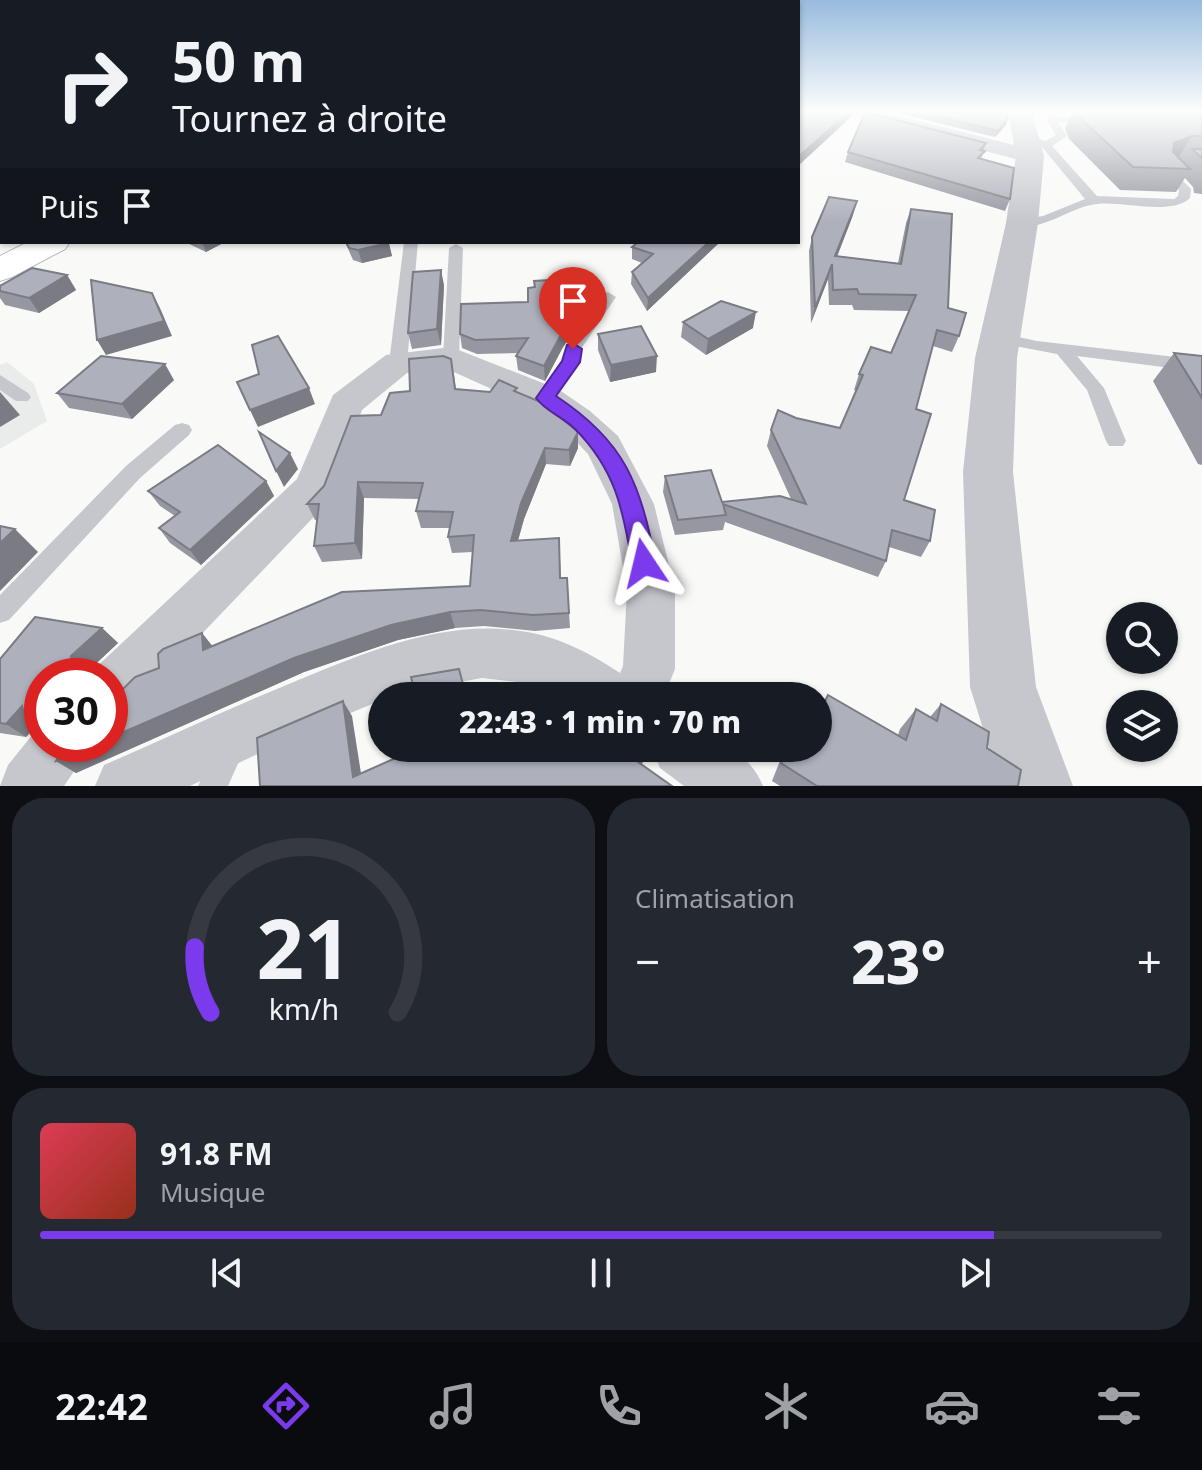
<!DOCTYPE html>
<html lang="fr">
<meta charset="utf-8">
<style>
:root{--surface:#171b24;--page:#242831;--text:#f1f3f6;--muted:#9ea1a6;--line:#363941;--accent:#7c3aed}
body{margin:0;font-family:"Noto Sans",sans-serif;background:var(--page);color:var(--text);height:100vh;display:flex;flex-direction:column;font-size:30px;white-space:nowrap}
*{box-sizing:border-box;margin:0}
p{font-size:26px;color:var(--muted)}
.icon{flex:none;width:44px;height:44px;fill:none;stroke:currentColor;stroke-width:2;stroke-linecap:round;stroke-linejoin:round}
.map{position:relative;height:786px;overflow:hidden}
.sheet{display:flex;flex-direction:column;gap:12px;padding:12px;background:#0d0f14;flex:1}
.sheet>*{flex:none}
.top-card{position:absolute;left:0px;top:0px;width:800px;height:244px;box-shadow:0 2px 6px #0004;background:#171b24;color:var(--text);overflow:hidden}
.tools{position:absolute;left:1106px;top:602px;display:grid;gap:16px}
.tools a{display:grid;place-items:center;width:72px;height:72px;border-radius:50%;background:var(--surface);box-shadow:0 2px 6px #0004;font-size:40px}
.speed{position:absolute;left:24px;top:658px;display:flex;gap:16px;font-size:40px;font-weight:700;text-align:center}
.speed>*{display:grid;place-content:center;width:104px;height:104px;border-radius:50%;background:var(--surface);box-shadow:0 2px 6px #0004;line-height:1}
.speed .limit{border:12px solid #d22;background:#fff;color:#111}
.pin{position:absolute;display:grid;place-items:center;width:68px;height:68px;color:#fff;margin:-82px -34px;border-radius:50% 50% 50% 0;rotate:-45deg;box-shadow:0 0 8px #0007}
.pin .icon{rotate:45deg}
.me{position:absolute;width:88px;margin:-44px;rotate:350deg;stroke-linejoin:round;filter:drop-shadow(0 0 6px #0008)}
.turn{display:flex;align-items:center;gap:28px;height:168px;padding:0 40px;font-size:36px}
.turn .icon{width:104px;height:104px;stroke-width:2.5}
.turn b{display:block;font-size:56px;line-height:68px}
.then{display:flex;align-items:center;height:76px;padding:0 40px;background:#0003;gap:16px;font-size:30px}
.big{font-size:60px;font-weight:800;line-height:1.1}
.sheet .tile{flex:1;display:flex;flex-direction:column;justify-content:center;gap:12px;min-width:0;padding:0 28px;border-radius:32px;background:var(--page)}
.sheet .dial{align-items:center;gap:0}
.dial svg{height:208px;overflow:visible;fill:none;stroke:var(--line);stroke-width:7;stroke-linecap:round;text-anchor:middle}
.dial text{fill:var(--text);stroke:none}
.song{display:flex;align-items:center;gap:24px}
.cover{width:96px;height:96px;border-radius:12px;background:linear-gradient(135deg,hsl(350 70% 55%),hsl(10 70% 35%))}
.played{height:8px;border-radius:4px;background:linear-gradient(90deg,var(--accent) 85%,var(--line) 85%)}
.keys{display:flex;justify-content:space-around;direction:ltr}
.heat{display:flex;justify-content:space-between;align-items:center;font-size:44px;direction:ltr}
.sheet .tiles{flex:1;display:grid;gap:12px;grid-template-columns:1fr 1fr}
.tile:last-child{grid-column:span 2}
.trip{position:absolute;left:368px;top:682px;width:464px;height:80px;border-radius:40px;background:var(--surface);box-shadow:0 2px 6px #0004;font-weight:800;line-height:80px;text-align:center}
.dock{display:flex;height:128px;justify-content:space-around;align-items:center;background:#090b0e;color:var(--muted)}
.dock .icon{width:56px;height:56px}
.dock .on{color:var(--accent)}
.dock b{font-size:36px;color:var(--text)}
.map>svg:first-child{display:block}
</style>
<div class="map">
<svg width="1202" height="786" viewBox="0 0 1202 786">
<rect width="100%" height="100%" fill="#f9faf8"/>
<polygon fill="#eaebeb" points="7,362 34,384 47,421 0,449 0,365"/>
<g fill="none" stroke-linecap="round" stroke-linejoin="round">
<g stroke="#b9b9c1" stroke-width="2">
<polygon id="secondary" points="28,242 70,242 65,249 12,277 0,281 0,256"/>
</g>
<g fill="#c6c7cd" fill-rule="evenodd">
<path d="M1051,116L1087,118L1092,121L1087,124L1058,122L1067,136L1052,146L1097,196L1174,199L1178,196L1179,190L1162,172V168L1178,161L1202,162V168L1180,167L1173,171L1191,189L1190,198C1171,216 1123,201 1097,204C1069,207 1047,230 1017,226V220L1043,216L1085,199L1042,147L1022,137L1027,134L1045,141L1056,135L1046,119Z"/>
<polygon points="404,242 418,242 407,363 398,369 389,363"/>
<polygon points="456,244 463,248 459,358 451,363 443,358 449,248"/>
<polygon points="608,292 616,297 581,349 580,362 551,402 539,402 536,398 563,361 565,349 603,294"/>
<polygon points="1000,333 1037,341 1202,360 1202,372 1077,356 1104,388 1126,441 1123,446 1109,446 1106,441 1087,390 1057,354 994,342 992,338"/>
<polygon points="0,375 28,393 31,397 28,401 16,401 0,390"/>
<polygon points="182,423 189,425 192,430 189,435 140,478 9,620 0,623 0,595 126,466 175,425"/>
<polygon points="230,736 240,740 244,750 228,786 198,786 220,740"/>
</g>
<g fill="#c6c7cd" fill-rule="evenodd">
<polygon points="852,112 883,112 1038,151 1041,156 1030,163 854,116"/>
<path d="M451,347L558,389L590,411L618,436L654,504L675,590V669L664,696H561L543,685L482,678L382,696V700L304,732L190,786H95L104,765C166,738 227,709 289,684C359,655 436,621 513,630C553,634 587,651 620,673L623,666L627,590L612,504L588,454L564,429L532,407L447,369L407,373L362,410L329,501L129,710L110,718V676H89L91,672L297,479L333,395L386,355Z"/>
<polygon points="42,723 42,744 87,744 79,764 64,786 0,786 8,765"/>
<path d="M652,748C699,748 741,734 763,786H684L660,768Z"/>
</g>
<polygon fill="#c6c7cd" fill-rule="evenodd" points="1008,112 1032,112 1044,156 1038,223 1017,358 1013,472 1036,687 1073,786 1001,786 970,687 963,472 975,358 1006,223 1016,156"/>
<use href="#secondary" fill="#fff" fill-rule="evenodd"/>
</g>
<g fill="#9697a1">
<polygon points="894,112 1006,112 1008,118 1006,125 995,137"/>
<polygon points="1073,112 1202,112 1202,194 1194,193 1193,187 1185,178 1176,192 1120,190 1069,139 1065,128"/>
<polygon points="986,143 981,159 1010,199 1005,211 845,162 848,152"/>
<polygon points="911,209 959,336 952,352 933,346 916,409 904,500 930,541 921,557 889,547 886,561 878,577 725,522 723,530 675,535 663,492 665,476 722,502 791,499 767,446 771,430 796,418 840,428 856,391 854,390 859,374 891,353 910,311 854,310 852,305 829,305 828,279 811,323 809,251 812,237 853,215 837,257 898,263 906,223"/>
<polygon points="185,242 225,242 206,252"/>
<polygon points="345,242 388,242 392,256 362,263 353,260"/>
<polygon points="638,242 720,242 647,311 631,284 632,272 642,263 632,259 632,247"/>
<polygon points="67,275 76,290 39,313 5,305 0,298 0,286"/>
<polygon points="444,285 441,345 412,349 408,333"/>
<polygon points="570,294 590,306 563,347 545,381 518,370 516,356 519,353 477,354 462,348 460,334 528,302"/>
<polygon points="683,322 753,328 706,355 681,337"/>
<polygon points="598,334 656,372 610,382 598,350"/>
<polygon points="1174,353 1202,356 1202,465 1198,464 1153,381"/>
<polygon points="454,375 456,390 490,392 518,392 578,448 570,466 546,464 524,519 518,541 559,538 561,578 567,578 570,628 535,631 484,626 455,628 398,640 304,672 76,773 56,761 113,699 159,668 202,633 212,646 470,586 473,552 452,553 448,537 450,528 421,528 416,511 419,499 364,498 362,559 322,562 314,546 317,520 315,520 307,504 324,486 381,415 410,391"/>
<polygon points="174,380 132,419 69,408 57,393"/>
<polygon points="266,481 274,496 201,565 170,543 159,528 175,516 160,506 148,491"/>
<polygon points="102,628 118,643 88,671 88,674 26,737 0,733 0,659"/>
<polygon points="828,695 898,735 900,729 916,709 930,717 941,704 987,748 1018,786 780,786 772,781 785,748 818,748 818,712"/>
</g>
<g fill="#7a7b83">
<polygon points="849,112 853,112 851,117 798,166 798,157"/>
<polygon points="1008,118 1006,125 995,137 998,131"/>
<polygon points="1192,136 1178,158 1161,165 1174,143"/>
<polygon points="857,201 853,215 831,271 835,256"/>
<polygon points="2,203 2,216 0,216 0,204"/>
<polygon points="202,242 225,242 206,252"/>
<polygon points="709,242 720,242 647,311 648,298"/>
<polygon points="389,243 392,256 362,263 358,250"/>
<polygon points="832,264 828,279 811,323 815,308"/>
<polygon points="441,270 444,285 441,345 437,329"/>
<polygon points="67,275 76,290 39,313 29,298"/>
<polygon points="590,292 590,306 563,347 545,381 544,366 562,333"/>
<polygon points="152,293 160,308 172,336 106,355 97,340"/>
<polygon points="756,312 753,328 706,355 708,339"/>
<polygon points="657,356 656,372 610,382 611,365"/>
<polygon points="165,364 174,380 132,419 122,404"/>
<polygon points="309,388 315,404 258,427 250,410"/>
<polygon points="0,392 20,415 0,427"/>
<polygon points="578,432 578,448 570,466 569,450"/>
<polygon points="545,448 546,464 524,519 513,557 511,541 521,503"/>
<polygon points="290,453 298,469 284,487 276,471"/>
<polygon points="266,481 274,496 201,565 190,550"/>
<polygon points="358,482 364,498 362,559 355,543"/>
<polygon points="15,529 38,552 0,591 0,543"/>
<polygon points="450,612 455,628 398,640 304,672 76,773 56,761 95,744 110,744 110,738 294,658 391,625"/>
<polygon points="102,628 118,643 88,671 88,674 90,676 69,676 71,656"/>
<polygon points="202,633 214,648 203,650"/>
<polygon points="42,693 42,727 38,724 26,737 6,724 22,706"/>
<polygon points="343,701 352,716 363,786 353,777"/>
<polygon points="645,748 644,760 636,775 638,762"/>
</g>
<g fill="#aeb0bb" stroke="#7a7b83" stroke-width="2">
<polygon points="798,112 849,112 798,157"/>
<polygon points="865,112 986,143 980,150 985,151 978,158 1014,168 1010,199 848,152"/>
<polygon points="921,112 1006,112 1008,118 998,131"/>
<polygon points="1077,112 1202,112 1202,136 1192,136 1174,143 1173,152 1190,169 1133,167 1079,117"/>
<polygon points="1192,149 1202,149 1202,158"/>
<polygon points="2,151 2,203 0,204 0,152"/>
<polygon points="829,197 857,201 835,256 901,264 911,209 952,214 948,308 966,313 959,336 937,330 916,409 931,414 904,500 935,510 930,541 892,530 886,561 723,504 726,515 678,520 665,476 711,470 722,502 780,496 806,504 771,430 778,410 796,418 840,428 863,375 859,374 871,347 891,353 916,295 859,294 857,289 833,290 832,264 815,308 812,237"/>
<polygon points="346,242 388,242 389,243 358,250 349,248"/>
<polygon points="638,242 709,242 648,298 632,272 653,254 632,247"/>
<polygon points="32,268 67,275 29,298 0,291 0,286"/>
<polygon points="441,270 437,329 408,333 413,272"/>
<polygon points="567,279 570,294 590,292 562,333 544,366 516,356 528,338 475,340 460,334 461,304 528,302 528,288 535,287 534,281"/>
<polygon points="91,280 152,293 164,321 97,340"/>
<polygon points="721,301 756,312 708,339 683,322"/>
<polygon points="641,326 657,356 611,365 598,334"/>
<polygon points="278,336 309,388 250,410 237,382 259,374 252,345"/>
<polygon points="1174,353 1202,356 1202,398"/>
<polygon points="101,356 165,364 122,404 57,393"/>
<polygon points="443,356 451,359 455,389 490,392 499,380 517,388 514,391 543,403 578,432 569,450 545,448 521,503 511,541 559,538 560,578 567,578 569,613 533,615 480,610 450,612 391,625 294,658 110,738 110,700 113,699 135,677 159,668 158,654 163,649 202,633 203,650 342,592 470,586 474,535 448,537 453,512 416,511 423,483 358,482 355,543 314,546 319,504 307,504 324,486 351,416 381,415 390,393 410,391 409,359"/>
<polygon points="259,432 290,453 276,471"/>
<polygon points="218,445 266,481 190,550 159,528 180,512 148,491"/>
<polygon points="0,526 15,529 0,543"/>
<polygon points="35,617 102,628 71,656 70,664 77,665 69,676 56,676 56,675 55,676 42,676 42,693 25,716 22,706 6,724 0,723 0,659"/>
<polygon points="459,669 466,696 416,696 411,677"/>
<polygon points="828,695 906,740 916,709 937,721 941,704 989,732 987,748 1021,770 1018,786 817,786 781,763 787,748 818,748 818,716"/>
<polygon points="343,701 353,777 418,748 645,748 638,762 672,786 260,786 257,738"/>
<polygon points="65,744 95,744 56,761"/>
</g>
<linearGradient id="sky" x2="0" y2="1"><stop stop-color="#98bbde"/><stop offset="0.5" stop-color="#fcfdfc"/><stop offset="1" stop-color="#fcfdfc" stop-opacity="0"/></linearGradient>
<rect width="1202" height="222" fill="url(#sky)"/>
<path fill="#7c3aed" stroke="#51269a" stroke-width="2" d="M573,343L582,349L580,362L556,396C626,442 640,484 656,563L652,570L644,573L636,570L632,563C623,509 615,469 575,429C563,417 545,411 536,398L562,361L567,345Z"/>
</svg>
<div class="tools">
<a><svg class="icon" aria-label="search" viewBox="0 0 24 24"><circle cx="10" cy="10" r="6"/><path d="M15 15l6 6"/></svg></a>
<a><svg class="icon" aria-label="layers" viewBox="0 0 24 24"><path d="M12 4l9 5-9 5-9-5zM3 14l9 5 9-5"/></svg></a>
</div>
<div class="speed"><div class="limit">30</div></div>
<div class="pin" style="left:573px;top:349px;background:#d93025"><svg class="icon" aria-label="arrive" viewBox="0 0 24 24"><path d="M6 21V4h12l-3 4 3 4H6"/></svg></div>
<svg class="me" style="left:644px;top:563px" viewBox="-20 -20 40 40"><path d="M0-17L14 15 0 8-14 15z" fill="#7c3aed" stroke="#fff" stroke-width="4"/></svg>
<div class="trip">22:43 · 1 min · 70 m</div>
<div class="top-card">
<div class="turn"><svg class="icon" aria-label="right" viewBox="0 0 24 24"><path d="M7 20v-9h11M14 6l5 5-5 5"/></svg><div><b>50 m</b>Tournez à droite</div></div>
<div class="then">Puis<svg class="icon" aria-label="arrive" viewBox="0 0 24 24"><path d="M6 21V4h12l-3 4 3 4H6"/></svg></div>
</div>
</div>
<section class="sheet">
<div class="tiles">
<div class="tile dial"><svg viewBox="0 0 100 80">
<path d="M14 69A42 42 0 1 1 86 69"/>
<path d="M14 69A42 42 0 0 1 8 44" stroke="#7c3aed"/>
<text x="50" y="56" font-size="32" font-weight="700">21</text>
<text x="50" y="72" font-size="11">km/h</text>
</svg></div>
<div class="tile"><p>Climatisation</p>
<div class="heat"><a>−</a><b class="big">23°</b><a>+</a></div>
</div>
<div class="tile">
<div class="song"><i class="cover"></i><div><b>91.8 FM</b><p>Musique</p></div></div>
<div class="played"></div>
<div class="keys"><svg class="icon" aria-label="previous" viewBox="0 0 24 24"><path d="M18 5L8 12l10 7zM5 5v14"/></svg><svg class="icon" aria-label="pause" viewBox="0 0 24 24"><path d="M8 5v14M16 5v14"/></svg><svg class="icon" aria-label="next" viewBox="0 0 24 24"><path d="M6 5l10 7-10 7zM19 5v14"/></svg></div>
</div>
</div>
</section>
<nav class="dock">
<b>22:42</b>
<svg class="icon on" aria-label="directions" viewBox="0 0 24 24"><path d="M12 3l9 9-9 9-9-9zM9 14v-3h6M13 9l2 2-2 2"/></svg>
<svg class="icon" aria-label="music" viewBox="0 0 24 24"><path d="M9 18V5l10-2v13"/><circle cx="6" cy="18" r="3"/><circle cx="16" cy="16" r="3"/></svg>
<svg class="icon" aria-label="phone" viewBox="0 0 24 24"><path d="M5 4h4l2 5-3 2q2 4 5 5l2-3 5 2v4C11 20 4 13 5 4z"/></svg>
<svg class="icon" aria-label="climate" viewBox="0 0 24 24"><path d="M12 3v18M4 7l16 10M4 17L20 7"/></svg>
<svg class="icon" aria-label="car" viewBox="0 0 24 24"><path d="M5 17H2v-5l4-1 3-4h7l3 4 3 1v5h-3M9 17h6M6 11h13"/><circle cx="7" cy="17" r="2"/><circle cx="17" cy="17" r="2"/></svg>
<svg class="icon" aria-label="filters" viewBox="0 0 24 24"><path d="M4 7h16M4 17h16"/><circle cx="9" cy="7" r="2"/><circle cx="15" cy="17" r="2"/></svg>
</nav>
